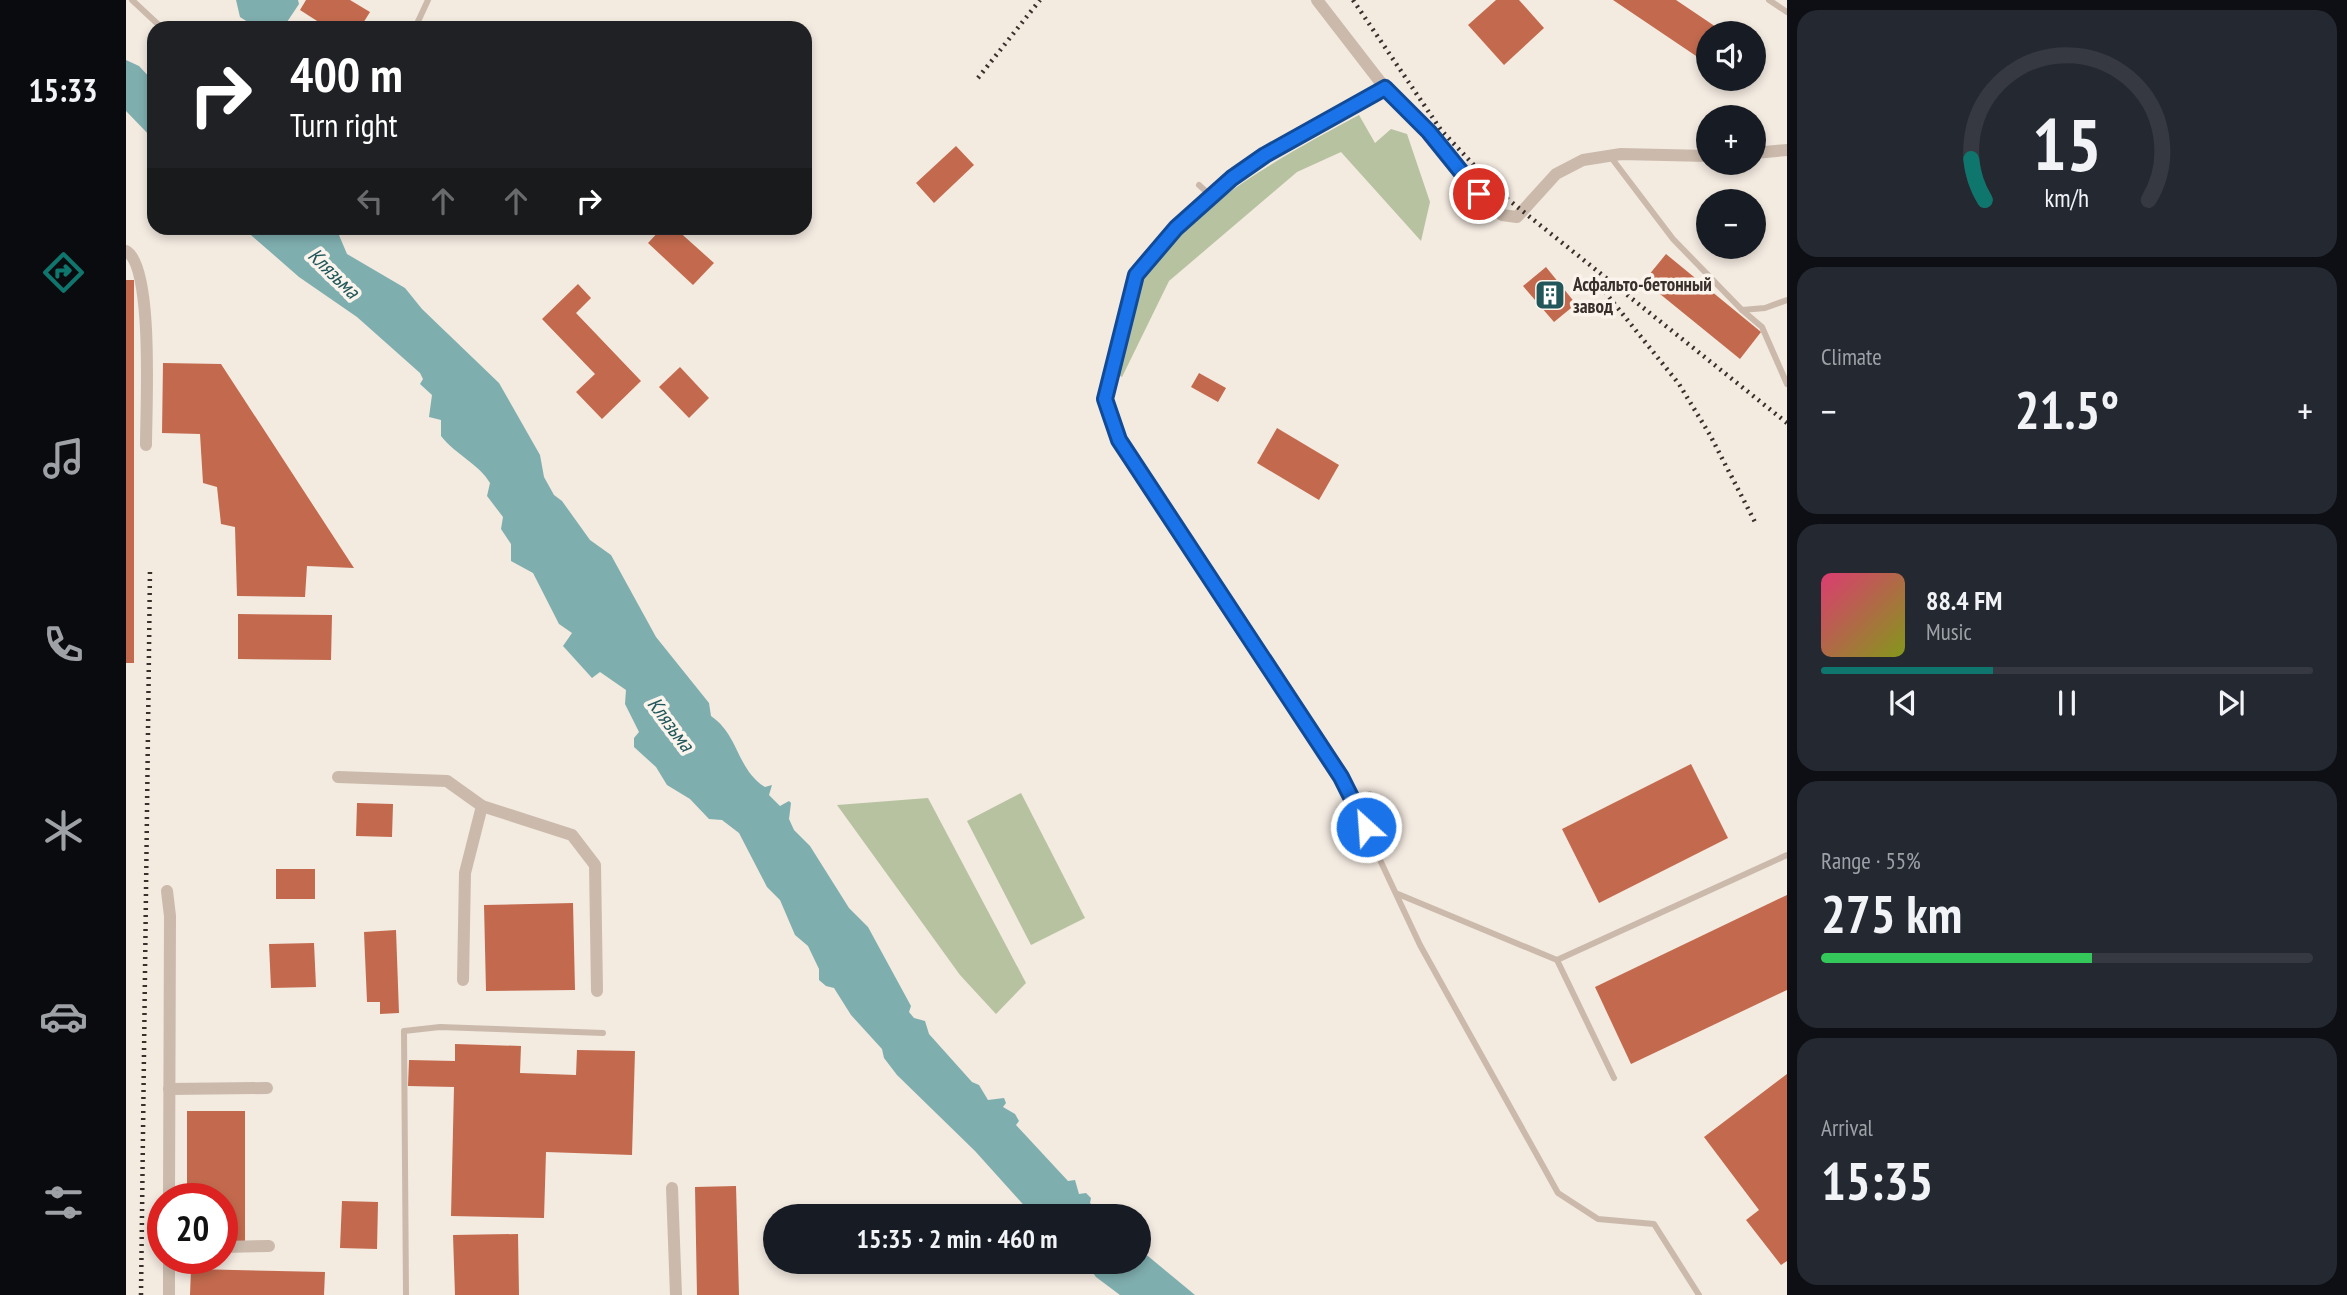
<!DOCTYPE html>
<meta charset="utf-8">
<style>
:root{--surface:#171b24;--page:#242831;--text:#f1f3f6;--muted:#9ea1a6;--line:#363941;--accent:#0f766e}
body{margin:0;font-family:"PT Sans Narrow",sans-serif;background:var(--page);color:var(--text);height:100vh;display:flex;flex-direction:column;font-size:26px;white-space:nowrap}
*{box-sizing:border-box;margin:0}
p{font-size:23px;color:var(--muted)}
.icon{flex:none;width:38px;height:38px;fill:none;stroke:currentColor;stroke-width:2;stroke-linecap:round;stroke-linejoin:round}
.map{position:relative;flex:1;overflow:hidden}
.panel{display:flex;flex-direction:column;gap:10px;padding:10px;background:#0d0f14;width:560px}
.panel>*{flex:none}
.top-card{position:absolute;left:21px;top:21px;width:665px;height:214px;border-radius:21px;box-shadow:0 4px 10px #0003;background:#202124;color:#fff;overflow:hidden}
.controls{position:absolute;left:1570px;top:21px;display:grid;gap:14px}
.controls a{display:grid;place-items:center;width:70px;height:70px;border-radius:50%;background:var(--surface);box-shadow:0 4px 10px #0003;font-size:35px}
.speed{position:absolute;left:21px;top:1183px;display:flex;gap:14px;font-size:35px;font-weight:700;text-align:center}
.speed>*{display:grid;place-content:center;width:91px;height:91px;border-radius:50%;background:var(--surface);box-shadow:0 4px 10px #0003;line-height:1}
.speed .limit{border:10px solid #d22;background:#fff;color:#111}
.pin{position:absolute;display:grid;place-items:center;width:60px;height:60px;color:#fff;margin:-30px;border:4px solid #fff;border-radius:50%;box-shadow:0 2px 7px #0007}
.me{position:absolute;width:77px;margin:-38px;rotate:334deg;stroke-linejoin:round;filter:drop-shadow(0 0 5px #0008)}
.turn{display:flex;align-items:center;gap:24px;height:147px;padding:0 28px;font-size:32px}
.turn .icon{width:91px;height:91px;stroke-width:2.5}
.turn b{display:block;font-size:49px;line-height:60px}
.lanes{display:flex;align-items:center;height:66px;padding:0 28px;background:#0003;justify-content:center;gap:35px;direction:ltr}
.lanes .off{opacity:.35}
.big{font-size:52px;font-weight:700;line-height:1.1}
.panel .widget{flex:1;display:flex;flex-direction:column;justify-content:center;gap:10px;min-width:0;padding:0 24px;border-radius:21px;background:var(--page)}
.panel .dial{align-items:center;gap:0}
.dial svg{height:182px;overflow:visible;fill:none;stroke:var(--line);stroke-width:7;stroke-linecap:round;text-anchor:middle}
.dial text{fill:var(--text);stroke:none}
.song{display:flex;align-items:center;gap:21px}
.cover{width:84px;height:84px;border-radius:10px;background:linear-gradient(135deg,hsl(340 70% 55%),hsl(70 70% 35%))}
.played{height:7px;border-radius:4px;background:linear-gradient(90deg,var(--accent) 35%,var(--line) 35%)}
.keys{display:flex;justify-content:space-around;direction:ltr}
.heat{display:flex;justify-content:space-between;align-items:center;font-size:38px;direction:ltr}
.charge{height:10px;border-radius:5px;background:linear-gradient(90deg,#34c759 55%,var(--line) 0)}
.trip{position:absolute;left:637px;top:1204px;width:388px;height:70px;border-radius:35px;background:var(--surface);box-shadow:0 4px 10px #0003;font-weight:700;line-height:70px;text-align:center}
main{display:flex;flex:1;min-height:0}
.tab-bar{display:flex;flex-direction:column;width:126px;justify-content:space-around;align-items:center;background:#090b0e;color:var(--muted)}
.tab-bar .icon{width:49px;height:49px}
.tab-bar .active{color:var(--accent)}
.tab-bar b{font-size:32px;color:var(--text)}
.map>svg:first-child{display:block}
</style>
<main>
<nav class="tab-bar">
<b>15:33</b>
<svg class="icon active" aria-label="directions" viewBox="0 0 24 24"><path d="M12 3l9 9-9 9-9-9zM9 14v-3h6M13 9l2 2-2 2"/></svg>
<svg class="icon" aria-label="music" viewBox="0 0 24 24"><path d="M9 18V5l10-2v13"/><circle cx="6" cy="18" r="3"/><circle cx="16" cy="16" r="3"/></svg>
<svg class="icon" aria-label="phone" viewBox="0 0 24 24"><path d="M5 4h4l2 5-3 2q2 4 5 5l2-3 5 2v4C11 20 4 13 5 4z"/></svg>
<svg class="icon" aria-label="climate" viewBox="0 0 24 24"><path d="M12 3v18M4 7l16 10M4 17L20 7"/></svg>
<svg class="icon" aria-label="car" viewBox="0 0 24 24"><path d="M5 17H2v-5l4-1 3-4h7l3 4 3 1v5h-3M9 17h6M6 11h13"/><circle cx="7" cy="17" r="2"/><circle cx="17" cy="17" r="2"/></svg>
<svg class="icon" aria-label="filters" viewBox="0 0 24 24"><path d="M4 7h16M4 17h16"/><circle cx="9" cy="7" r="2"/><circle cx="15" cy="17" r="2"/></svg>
</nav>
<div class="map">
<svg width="1661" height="1295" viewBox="0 0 1661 1295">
<rect width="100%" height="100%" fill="#f3eae0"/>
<g fill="#b7c2a0">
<path d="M1233,115L1249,143L1265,129L1281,134L1304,202L1295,241L1215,152L1171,172L1043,281L996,377L990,374C996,351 1007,293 1017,277C1061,207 1162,153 1233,115Z"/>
<polygon points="895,793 959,918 905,945 841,821"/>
<polygon points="802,798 900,983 870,1014 834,975 711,805"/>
</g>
<g fill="#7faeaf">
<polygon points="110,0 172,0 173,4 159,25 131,28 114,17"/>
<polygon points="0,60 13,66 28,82 28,140 0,111"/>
<path d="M117,228H210L221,254L279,288L296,309L373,383L414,455L418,477L428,495L436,501L464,540L485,555L530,637L583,703L585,716C613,735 611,770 639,787L646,785L643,795L654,806L663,801L665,803L663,819L668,830L684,846L723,908L742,927L785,1006L783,1012L788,1018L799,1021L803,1034L846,1082L853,1085L862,1100L878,1098L880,1103L877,1107L889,1114L893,1121L890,1125L942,1181L949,1180L953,1194L960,1193L965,1198L964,1203L980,1216H912L903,1211L849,1151L771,1075L758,1058L756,1049L725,1015L708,988L700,986L693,980V969L682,946L669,935L654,900L641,887L613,833L596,820L583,819L564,799L541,785L530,767L508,747V738L513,732L499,704L500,690L474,672L466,678L437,646L446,633L433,624L407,573L385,561V544L375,529L377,517L361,496L364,483C354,465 329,454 315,436V420L303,417L306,395L294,384L297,379L294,373L231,317L173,277Z"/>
<polygon points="1013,1248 1017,1252 1069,1295 994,1295 970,1277 959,1262 1013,1262"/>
</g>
<g fill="#c36a4e">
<polygon points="180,0 224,0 244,12 234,28 202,28 174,10"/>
<polygon points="1370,0 1393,0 1418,28 1378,65 1342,25"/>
<polygon points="1487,0 1550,0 1599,33 1582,33 1582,64"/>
<polygon points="830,146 848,165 808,203 790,183"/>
<polygon points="536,228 549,228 588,263 567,285 522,243"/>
<polygon points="1540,254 1635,332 1614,359 1518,281"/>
<polygon points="1420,267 1450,304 1428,322 1397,286"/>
<rect x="0" y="280" width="8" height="383"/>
<polygon points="452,284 465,298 450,313 515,381 476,419 450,392 469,374 416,319"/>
<polygon points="37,363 95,364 228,568 181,566 179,597 111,596 109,527 95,524 91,487 77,483 74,434 36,433"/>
<polygon points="554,367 583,398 563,418 533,387"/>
<polygon points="1073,373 1100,388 1092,402 1065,387"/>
<polygon points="1151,428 1213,465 1193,500 1131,463"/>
<polygon points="112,614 206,615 205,660 112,659"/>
<polygon points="1565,764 1602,838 1473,903 1436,829"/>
<polygon points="231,803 267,804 266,837 230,836"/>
<rect x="150" y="869" width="39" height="30"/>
<polygon points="1661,895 1661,990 1505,1064 1469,987"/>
<polygon points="447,903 449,990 360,991 358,905"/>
<polygon points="270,930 273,1013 254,1014 254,1002 241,1002 238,932"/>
<polygon points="188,943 190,987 145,988 143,944"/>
<polygon points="329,1044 395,1046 394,1073 450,1075 451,1050 509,1051 506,1155 420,1152 418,1218 325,1216 328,1087 282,1086 283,1060 329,1061"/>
<polygon points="1661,1074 1661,1261 1655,1265 1620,1220 1633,1210 1578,1137"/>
<polygon points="61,1111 119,1111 119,1241 96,1241 96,1199 61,1199"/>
<polygon points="610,1186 613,1295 571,1295 569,1187"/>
<polygon points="216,1201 252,1202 251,1249 214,1248"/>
<polygon points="392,1234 393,1295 329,1295 327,1235"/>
<polygon points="65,1269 199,1272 198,1295 64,1295"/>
</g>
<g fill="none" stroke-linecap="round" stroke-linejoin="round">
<g stroke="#cbbaac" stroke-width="6">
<polyline points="6,0 36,28"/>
<polyline points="1643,0 1661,12"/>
<polyline points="289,28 302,0"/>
<polyline points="1259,88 1139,155 1106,178 1050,228 1010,275 979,399 993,440 1215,777 1294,945 1432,1193 1472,1219 1528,1224 1573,1295"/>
<polyline points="1484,156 1547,239 1616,310 1639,308 1661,300"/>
<polyline points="1073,185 1085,196"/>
<polyline points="1616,310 1636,327 1661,384"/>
<polyline points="1227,802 1244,794"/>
<polyline points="1272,894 1431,960 1488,1078"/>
<polyline points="1431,960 1661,855"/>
<polyline points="280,1295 278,1031 314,1027 477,1033"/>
</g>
<g stroke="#cbbaac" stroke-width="12">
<polyline points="1191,0 1259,88 1303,132 1353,193 1376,215 1391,217 1430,174 1457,160 1495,154 1582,156"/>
<polyline points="1628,153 1661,150"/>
<path d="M0,251C28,266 20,410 20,445"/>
<polyline points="212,777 321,781 356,806 446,835 469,865 471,991"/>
<polyline points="41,891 44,916 43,1199"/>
<polyline points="337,980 339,873 356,806"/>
<polyline points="43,1089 141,1088"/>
<polyline points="546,1188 550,1295"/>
<polyline points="96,1247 143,1246"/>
<polyline points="43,1258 43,1295"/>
</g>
<g stroke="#392f2b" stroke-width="4.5" stroke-dasharray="2 5" stroke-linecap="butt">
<polyline points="1227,0 1315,130 1374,193 1661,423"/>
<polyline points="852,78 914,0"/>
<polyline points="1470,281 1553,384 1584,435 1629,522"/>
<polyline points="15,1295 24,569"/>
</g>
</g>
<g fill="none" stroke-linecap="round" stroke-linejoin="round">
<g stroke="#114b97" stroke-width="18">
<polyline id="route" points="1240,827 1215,777 993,440 979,399 1010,275 1050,228 1106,178 1139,155 1259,88 1303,132 1353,194"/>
</g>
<use href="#route" stroke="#1a73e8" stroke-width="12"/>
</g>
<defs>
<g id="building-square" transform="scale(1.575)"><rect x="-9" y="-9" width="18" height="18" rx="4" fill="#21575a" stroke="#faf4ed"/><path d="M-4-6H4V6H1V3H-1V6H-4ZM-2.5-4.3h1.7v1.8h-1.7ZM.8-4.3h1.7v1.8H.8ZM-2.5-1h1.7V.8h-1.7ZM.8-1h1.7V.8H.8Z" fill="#fff"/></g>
</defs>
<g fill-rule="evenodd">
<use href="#building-square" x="1424" y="295"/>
</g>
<g text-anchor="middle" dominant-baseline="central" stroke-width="7" stroke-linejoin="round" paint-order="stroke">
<g font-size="19" font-weight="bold" fill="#392f2b" stroke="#faf4ed" text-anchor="start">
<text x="1447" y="284">Асфальто-бетонный<tspan x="1447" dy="22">завод</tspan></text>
</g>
<g font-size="21" font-style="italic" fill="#21575a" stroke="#faf4ed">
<text transform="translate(208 273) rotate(44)">Клязьма</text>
<text transform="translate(545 724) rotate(53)">Клязьма</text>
</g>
</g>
</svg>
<div class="controls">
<a><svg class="icon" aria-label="sound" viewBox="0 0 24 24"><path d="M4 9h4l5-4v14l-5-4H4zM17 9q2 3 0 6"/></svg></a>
<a>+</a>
<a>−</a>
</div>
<div class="speed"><div class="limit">20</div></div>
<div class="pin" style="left:1353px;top:194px;background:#d93025"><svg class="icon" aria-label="arrive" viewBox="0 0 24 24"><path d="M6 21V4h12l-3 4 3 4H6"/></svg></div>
<svg class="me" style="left:1240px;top:827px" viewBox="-20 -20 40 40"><circle r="17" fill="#1a73e8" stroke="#fff" stroke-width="3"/><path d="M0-11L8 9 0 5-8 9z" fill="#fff"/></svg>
<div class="trip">15:35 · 2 min · 460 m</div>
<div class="top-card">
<div class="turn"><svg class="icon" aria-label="right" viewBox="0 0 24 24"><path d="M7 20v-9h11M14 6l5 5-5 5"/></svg><div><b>400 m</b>Turn right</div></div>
<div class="lanes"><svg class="icon off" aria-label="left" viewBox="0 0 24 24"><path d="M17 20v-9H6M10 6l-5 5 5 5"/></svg><svg class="icon off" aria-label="ahead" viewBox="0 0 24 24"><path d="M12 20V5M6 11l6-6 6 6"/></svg><svg class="icon off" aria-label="ahead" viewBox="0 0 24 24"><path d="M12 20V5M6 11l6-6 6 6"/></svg><svg class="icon" aria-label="right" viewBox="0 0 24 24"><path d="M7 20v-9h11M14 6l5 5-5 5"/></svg></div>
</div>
</div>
<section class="panel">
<div class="widget dial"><svg viewBox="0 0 100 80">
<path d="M14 69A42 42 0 1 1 86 69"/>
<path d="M14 69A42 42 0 0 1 8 51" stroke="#0f766e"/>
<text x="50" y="56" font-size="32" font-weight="700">15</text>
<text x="50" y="72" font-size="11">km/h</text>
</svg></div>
<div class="widget"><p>Climate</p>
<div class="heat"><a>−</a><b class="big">21.5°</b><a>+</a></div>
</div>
<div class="widget">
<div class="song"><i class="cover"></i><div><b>88.4 FM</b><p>Music</p></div></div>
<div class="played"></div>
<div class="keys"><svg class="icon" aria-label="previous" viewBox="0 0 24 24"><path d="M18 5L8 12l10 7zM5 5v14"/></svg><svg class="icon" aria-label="pause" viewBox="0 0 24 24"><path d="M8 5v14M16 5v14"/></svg><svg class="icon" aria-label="next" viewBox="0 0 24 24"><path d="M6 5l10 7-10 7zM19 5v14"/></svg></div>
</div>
<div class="widget"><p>Range · 55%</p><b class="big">275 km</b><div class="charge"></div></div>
<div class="widget"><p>Arrival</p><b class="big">15:35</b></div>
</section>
</main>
